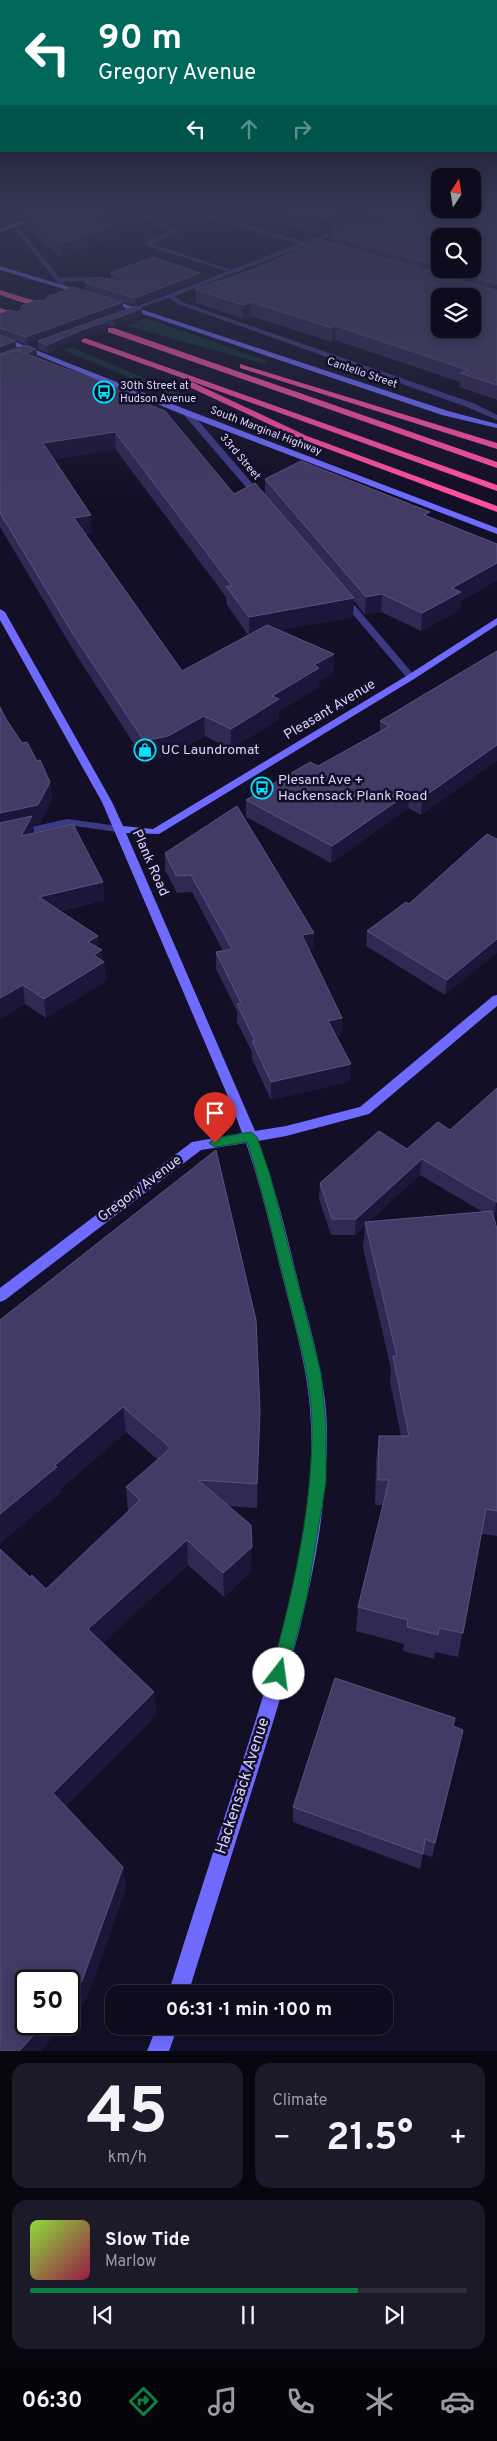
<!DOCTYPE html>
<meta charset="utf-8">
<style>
:root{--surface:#0e0b1c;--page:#1c1929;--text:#f1f3f6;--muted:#9b9ba3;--line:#2e2b3b;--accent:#0b8043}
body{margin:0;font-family:Overpass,sans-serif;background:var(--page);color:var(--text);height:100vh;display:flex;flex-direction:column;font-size:19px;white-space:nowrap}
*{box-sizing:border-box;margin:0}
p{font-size:16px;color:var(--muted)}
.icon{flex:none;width:28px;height:28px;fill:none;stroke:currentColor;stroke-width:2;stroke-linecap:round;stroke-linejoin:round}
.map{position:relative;height:2051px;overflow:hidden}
.sheet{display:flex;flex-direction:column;gap:12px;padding:12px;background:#08060f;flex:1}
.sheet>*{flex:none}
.hud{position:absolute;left:0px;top:0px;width:498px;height:152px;box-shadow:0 2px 12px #0003,0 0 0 1px var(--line);background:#00695c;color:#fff;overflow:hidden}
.needle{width:32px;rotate:12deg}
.buttons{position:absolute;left:431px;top:168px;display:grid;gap:10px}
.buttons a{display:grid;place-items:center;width:50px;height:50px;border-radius:10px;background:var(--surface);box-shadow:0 2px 12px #0003,0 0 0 1px var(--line);font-size:25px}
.speed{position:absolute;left:15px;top:1970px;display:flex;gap:10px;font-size:25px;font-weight:700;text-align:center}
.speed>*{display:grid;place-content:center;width:65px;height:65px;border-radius:50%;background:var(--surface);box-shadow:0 2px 12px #0003,0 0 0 1px var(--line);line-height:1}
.speed .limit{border:2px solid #111;border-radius:8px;background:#fff;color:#111}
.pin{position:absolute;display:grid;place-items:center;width:42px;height:42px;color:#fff;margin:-51px -21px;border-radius:50% 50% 50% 0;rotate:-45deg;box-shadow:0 0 5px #0007}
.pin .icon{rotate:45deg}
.me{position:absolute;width:55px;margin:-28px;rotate:15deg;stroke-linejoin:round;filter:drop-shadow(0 0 4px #0008)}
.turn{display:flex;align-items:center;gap:18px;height:105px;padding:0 15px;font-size:22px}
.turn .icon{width:65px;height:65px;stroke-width:2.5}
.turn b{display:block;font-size:35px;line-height:42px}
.lanes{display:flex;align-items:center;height:48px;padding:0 15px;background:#0003;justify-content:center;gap:25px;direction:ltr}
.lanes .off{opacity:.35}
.big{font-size:38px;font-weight:700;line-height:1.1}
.sheet .card{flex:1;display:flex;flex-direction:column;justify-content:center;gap:8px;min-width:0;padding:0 18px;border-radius:15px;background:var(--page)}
.sheet .dial{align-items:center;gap:0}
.dial b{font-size:65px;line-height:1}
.song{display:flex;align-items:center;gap:15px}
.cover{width:60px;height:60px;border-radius:8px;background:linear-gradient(135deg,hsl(90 70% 55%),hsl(340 70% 35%))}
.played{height:5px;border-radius:2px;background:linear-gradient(90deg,var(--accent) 75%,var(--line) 75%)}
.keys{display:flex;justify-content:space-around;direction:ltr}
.heat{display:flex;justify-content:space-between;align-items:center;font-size:28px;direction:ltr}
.sheet .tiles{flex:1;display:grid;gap:12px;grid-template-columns:1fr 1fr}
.card:last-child{grid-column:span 2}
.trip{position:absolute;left:105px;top:1985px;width:288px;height:50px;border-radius:15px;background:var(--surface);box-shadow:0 2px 12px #0003,0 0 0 1px var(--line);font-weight:700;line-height:50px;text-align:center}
.menu{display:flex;height:80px;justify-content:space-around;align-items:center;background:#06040b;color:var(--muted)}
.menu .icon{width:35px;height:35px}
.menu .selected{color:var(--accent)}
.menu b{font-size:22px;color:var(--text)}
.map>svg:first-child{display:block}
</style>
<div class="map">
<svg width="497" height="2051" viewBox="0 0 497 2051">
<rect width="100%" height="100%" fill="#130f26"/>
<g fill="#12302f">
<polygon points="145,318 267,361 264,364 127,326"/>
<polygon points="72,347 188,397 181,399 63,350"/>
</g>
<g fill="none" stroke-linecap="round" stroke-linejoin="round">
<g fill="#3d3a85" fill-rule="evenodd">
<path d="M110,207C132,207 160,219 177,232L152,244L235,271L230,272L147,246V241L169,232L145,219Z"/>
<polygon points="94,277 114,283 111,285 94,281 59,282 56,280 59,278"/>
</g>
<g fill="#3d3a85" fill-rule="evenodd">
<polygon points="0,207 3,207 66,286 66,288 62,288 0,211"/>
<polygon points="174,207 184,207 304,242 347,227 347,229 310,244 327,249 327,251 304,246 175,296 182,302 473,403 497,415 497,420 467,407 178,304 169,298 133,310 133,308 298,244"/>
<polygon points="184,411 190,411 263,496 263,500 257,500 184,415"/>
<polygon points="342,593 345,594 414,675 414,679 408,679 339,598 339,594"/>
<polygon points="67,819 118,826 123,829 118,832 67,825 0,840 0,834"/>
</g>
<g fill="#6f6bff" fill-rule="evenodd">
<polygon points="65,207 74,207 0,232 0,228"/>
<polygon points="0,266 85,292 86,293 81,294 0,270"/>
<polygon points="107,298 448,411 497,424 497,428 442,415 105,301"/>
<polygon points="0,336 190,411 497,528 497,534 184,415 0,340"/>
<path d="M0,609L5,612L112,802L123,826L153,829L408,675L497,618V625L414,679L159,834L126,833L255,1131L286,1126L360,1107L493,996L497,995V1006L369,1114L286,1136L258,1141C276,1188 287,1237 299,1285C311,1332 326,1379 327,1428C328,1543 295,1653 261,1761C237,1839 212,1916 188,1994H168C193,1914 219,1834 245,1754C278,1648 315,1538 311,1426C310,1377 296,1331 284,1283C272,1236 262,1189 246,1143L201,1150L5,1300L0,1302V1288L192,1142L242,1133L232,1106L102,802L0,620Z"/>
<polygon points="157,2026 178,2026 169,2051 147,2051"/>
</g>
<g fill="#ff4fa3" fill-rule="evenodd">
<polygon points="0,290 45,304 46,306 39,308 0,295"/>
<polygon points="0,308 20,314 21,316 17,318 0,313"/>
<polygon points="108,328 114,328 497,462 497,468 108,332"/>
<polygon points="85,338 497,485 497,491 82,342 81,340"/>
<polygon points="240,364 497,443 497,449 240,368"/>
<polygon points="192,382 307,436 497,506 497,512 301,439 189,387 188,385"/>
</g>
</g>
<g fill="#312854" fill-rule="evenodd">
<polygon points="6,207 170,207 149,214 136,210 136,218 112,226 115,239 61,257 24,226 24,218 16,221"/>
<path d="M221,207H497V400L460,387V382L335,340L332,342L251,316L243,319L196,303L195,289L332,243V239L329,238L330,230L317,235ZM440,236L472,269H440Z"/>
<polygon points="110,273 200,280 135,305 86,290 85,282 111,280"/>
<path d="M21,306L123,309L27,345L2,336L15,341L16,349H36L37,357H36L134,398L234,494L265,495V479L429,517L497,544V580L461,601L460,610L421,631L381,612L365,615L354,601L353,617L280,630L334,654L333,673L319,682V687L279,711V719L231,749L205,736L168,756L145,761L75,653L0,527V314L17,312L22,309ZM116,450L226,597L227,605L248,635L182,671L86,534L92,533L54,459Z"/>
<polygon points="142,308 142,315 115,326 108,326 106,330 84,336 48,353 38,349 38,341"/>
<polygon points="497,651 497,760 421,815 408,808 331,863 246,817 246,800 318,766 380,731 380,721"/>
<polygon points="0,707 6,719 22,743 37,761 50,782 52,800 40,823 33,825 34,833 103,882 104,900 60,911 99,949 102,961 104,962 106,981 46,1018 25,1004 0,1019"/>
<polygon points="487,834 445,995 366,946 367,931 409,904"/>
<polygon points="165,853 314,950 309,950 342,1018 341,1035 336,1036 350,1081 271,1100 252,1059 252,1052 237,1022 237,1011 216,969 216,952 223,951 192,892 177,893 165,870"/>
<path d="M497,1088V1215L494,1218L497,1229V1536L481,1534L458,1657L435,1652L434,1659L403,1651L404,1644L356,1631L358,1607L383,1505H375L376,1461L379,1436H401L390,1382L391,1369L363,1248L365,1225L355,1235H331L319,1199L320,1183L407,1149L450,1130ZM420,1175L483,1212L369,1221Z"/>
<polygon points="216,1150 256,1320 260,1411 257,1508 229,1506 251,1525 251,1571 224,1597 188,1565 102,1643 154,1692 156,1715 65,1807 123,1867 126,1888 86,2000 69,2019 69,1981 26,1981 26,2024 65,2024 40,2051 0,2051 0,1549 30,1577 32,1575 46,1589 128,1511 126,1487 158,1460 126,1432 60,1489 61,1492 0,1543 0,1320"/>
<polygon points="453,1726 460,1746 432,1857 423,1854 420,1869 293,1822 293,1807"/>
</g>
<g fill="#1d163a">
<polygon points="18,207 58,207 23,213 24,218 16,221 15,208"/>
<polygon points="130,207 136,207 136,218 92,232 91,219"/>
<polygon points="148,207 170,207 149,214"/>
<polygon points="357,207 389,207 360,214 359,219 337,227 330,225 330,230 317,235 317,222"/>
<polygon points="5,209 7,222 0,223 0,210"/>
<polygon points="114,226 115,239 61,257 60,244"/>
<polygon points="200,273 200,280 135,305 135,298"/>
<polygon points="123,302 123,309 27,345 26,337"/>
<polygon points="251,302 251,316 243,319 243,305"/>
<polygon points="142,308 142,315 115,326 114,319"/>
<polygon points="108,319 108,326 106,330 84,336 48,353 47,345"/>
<polygon points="336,326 335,340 332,342 332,328"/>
<polygon points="15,341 16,349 0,355 0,347"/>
<polygon points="36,349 37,357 0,372 0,364"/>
<polygon points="134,394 134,410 128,396"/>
<polygon points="115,432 116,450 45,461 43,443"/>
<polygon points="91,515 92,533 76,536 74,518"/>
<polygon points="497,563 497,580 461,601 460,610 421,631 422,613 452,588"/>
<polygon points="382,594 381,612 365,615 366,597"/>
<polygon points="354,598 353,617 249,636 249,617"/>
<polygon points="334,654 333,673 319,682 319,687 279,711 279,719 231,749 231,729 272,696 314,665"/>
<polygon points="204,716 205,736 168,756 145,761 144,741"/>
<polygon points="497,745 497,760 421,815 422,798"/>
<polygon points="50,782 52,800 40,823 33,825 34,834 24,854 0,832 0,813"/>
<polygon points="410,792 408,808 331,863 332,846"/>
<polygon points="103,882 104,900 41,915 39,897"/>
<polygon points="314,933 314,950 301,952 302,935"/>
<polygon points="98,936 99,952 102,950 103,963 104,962 106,981 46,1018 44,999 88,942"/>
<polygon points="497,939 497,953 445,995 447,980"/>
<polygon points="23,985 25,1004 0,1019 0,998"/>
<polygon points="342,1018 341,1035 327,1038 328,1021"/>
<polygon points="351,1064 350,1081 271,1100 271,1082"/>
<polygon points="422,1159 420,1175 366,1224 365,1222 365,1225 355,1235 356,1219"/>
<polygon points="496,1202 497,1202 497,1215 493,1219"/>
<polygon points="123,1407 126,1432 60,1489 61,1492 0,1543 0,1514"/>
<polygon points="260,1411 260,1436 257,1508 257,1484"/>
<polygon points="187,1540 188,1565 92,1653 88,1629"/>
<polygon points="252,1547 251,1571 224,1597 223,1573"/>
<polygon points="154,1692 156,1715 57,1815 53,1793"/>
<polygon points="463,1730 460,1746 432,1857 435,1843"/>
<polygon points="123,1867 126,1888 86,2000 69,2019 69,1996"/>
<polygon points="44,2024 65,2024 40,2051 19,2051"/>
</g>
<g fill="#433a66" stroke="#5a527e" fill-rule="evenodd">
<polygon points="0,207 3,207 5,209 0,210"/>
<polygon points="41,207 130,207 91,219 114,226 60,244 23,213"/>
<polygon points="265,207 357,207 317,222"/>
<polygon points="377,207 440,207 440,209 472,209 472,207 497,207 497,284 445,269 472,269 472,236 440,236 440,267 333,236 347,230 330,225 349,218 385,228 391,227 391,223 360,214"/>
<path d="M322,240L497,291V385L461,373L468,370L336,326L332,328L251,302L243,305L195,289L249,271ZM440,296H472V329H440Z"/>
<polygon points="153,257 200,273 135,298 85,282 99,277 121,282 124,278 110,273"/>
<polygon points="73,287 123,302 26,337 0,328 0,314 10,310 17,312 22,309 21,306 34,301 46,300 47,297"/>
<polygon points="136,306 142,308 114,319 108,319 106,322 84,329 47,345 38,341"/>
<polygon points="0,335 15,341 0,347"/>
<polygon points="26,345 36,349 26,354 16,350 0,356 0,354"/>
<polygon points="16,350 134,394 128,396 165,411 234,494 255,483 354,598 249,617 226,586 232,586 115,432 43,443 91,515 74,518 182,671 267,625 334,654 314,665 319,668 272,696 279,699 231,729 204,716 168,736 144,741 73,634 0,513 0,356"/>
<polygon points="301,461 430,512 424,515 497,544 497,563 452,588 461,592 422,613 382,594 366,597 265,479"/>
<polygon points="497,651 497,745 422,798 410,792 332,846 246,800 310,762 318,766 390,726 380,721"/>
<polygon points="0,707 6,719 22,743 27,742 37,761 40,760 50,782 38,805 0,813"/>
<polygon points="237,806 314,933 302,935 342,1018 328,1021 351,1064 271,1082 252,1041 255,1041 237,1004 241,1003 216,952 232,949 191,875 176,876 165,853"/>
<polygon points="32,816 21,836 73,824 103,882 39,897 98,936 88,942 102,950 94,955 104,962 44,999 23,985 0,998 0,823"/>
<polygon points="487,834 497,839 497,939 447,980 367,931 406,902 409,904"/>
<polygon points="497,1088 497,1202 496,1202 422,1159 356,1219 332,1219 320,1183 379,1131 407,1149 438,1122 450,1130"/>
<polygon points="216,1150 256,1320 260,1411 257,1484 198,1480 251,1525 252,1547 223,1573 187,1540 88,1629 154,1692 53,1793 123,1867 82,1981 69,1996 69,1981 26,1981 26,2024 44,2024 19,2051 0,2051 0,1549 30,1577 32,1575 46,1589 140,1500 126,1487 171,1448 123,1407 55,1465 57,1467 0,1514 0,1320"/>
<polygon points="492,1211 497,1229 497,1511 486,1509 463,1633 439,1628 438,1635 407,1627 408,1620 358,1607 389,1480 378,1480 379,1436 409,1436 393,1356 397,1356 365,1222"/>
<polygon points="335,1678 455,1718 453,1726 463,1730 435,1843 425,1839 423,1854 293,1807"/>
</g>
<linearGradient id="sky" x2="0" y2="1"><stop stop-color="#0a0815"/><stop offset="0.42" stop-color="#333752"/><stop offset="1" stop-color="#333752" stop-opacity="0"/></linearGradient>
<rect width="497" height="494" fill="url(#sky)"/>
<path fill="#0b8043" stroke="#07532c" d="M251,1132L257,1137L270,1175L321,1373L326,1426V1482L307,1596L287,1674L285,1679L279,1682L273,1679L271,1674C292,1594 312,1512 312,1429C312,1382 298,1336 287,1292C274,1241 263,1191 247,1142L215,1147L209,1143L215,1138Z"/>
<defs>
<g id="bus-ring" transform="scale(1.125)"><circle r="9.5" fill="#130f26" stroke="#00e5ff" stroke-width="1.5"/><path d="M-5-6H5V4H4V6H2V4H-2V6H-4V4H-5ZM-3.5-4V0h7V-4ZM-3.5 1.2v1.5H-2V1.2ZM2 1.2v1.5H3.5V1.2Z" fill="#00e5ff"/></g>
<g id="shop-ring" transform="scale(1.125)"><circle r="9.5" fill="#130f26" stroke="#00e5ff" stroke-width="1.5"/><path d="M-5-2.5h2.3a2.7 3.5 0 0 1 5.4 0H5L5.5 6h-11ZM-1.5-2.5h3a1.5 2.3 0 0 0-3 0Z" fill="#00e5ff"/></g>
</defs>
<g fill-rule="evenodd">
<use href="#bus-ring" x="104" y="392"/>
<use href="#shop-ring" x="145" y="750"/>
<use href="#bus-ring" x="262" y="788"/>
</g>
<g text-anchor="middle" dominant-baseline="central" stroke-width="5" stroke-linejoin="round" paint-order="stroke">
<g font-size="11" fill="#d9d4ff" stroke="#130f26">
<text transform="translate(362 373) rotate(19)">Cantello Street</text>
<text transform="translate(266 431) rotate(21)">South Marginal Highway</text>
<text transform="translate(240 457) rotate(50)">33rd Street</text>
</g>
<g font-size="11" fill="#d9d4ff" stroke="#130f26" text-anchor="start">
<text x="120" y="386">30th Street at<tspan x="120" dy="13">Hudson Avenue</tspan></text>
</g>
<g font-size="14" fill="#d9d4ff" stroke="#130f26">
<text transform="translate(330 710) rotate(-31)">Pleasant Avenue</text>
<text transform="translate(150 863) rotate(66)">Plank Road</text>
<text transform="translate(140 1189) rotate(-37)">Gregory Avenue</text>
</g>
<g font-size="14" fill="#d9d4ff" stroke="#130f26" text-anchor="start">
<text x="161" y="750">UC Laundromat</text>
<text x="278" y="780">Plesant Ave +<tspan x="278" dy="16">Hackensack Plank Road</tspan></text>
</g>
<g font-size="16" fill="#d9d4ff" stroke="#130f26">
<text transform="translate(243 1786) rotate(-72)">Hackensack Avenue</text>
</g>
</g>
</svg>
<div class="buttons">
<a><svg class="needle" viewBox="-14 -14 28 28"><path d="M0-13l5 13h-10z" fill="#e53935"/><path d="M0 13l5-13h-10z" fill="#9b9ba3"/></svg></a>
<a><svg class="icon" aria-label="search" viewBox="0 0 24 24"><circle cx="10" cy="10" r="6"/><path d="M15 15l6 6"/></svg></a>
<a><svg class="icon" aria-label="layers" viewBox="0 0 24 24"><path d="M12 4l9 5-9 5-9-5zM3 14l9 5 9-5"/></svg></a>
</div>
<div class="speed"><div class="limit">50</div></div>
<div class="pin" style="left:215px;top:1143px;background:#d93025"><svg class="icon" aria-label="arrive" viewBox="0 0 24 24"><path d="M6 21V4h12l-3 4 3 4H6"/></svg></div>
<svg class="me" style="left:279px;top:1674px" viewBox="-20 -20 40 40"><circle r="19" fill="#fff"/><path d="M0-13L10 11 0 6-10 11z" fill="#0b8043"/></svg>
<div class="trip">06:31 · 1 min · 100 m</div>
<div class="hud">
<div class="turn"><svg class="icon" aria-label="left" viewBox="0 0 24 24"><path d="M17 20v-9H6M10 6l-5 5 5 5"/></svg><div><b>90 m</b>Gregory Avenue</div></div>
<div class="lanes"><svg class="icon" aria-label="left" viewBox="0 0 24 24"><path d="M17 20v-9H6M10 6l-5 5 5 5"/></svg><svg class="icon off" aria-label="ahead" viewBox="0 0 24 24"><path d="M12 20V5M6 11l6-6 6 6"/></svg><svg class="icon off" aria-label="right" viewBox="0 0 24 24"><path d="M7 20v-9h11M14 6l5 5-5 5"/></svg></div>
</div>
</div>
<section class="sheet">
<div class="tiles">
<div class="card dial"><b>45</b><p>km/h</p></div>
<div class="card"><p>Climate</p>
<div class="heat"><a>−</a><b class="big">21.5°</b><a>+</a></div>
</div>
<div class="card">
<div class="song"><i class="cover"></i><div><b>Slow Tide</b><p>Marlow</p></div></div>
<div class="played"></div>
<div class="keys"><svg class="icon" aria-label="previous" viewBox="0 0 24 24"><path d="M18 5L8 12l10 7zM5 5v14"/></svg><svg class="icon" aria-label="pause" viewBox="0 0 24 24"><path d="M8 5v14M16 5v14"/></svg><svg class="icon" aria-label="next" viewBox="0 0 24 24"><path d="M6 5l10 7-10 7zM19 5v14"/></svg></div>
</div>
</div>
</section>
<nav class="menu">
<b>06:30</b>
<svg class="icon selected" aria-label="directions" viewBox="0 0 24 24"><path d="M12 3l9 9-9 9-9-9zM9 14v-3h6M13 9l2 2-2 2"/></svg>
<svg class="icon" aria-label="music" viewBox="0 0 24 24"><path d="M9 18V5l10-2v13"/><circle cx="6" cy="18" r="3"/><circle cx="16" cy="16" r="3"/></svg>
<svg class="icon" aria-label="phone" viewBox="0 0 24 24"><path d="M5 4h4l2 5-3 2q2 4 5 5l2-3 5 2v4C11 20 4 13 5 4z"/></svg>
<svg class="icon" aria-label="climate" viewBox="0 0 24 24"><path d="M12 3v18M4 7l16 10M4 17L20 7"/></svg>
<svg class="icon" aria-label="car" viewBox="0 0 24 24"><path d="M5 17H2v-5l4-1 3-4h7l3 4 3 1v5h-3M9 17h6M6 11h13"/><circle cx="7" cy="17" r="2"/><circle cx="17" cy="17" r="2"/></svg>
</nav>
